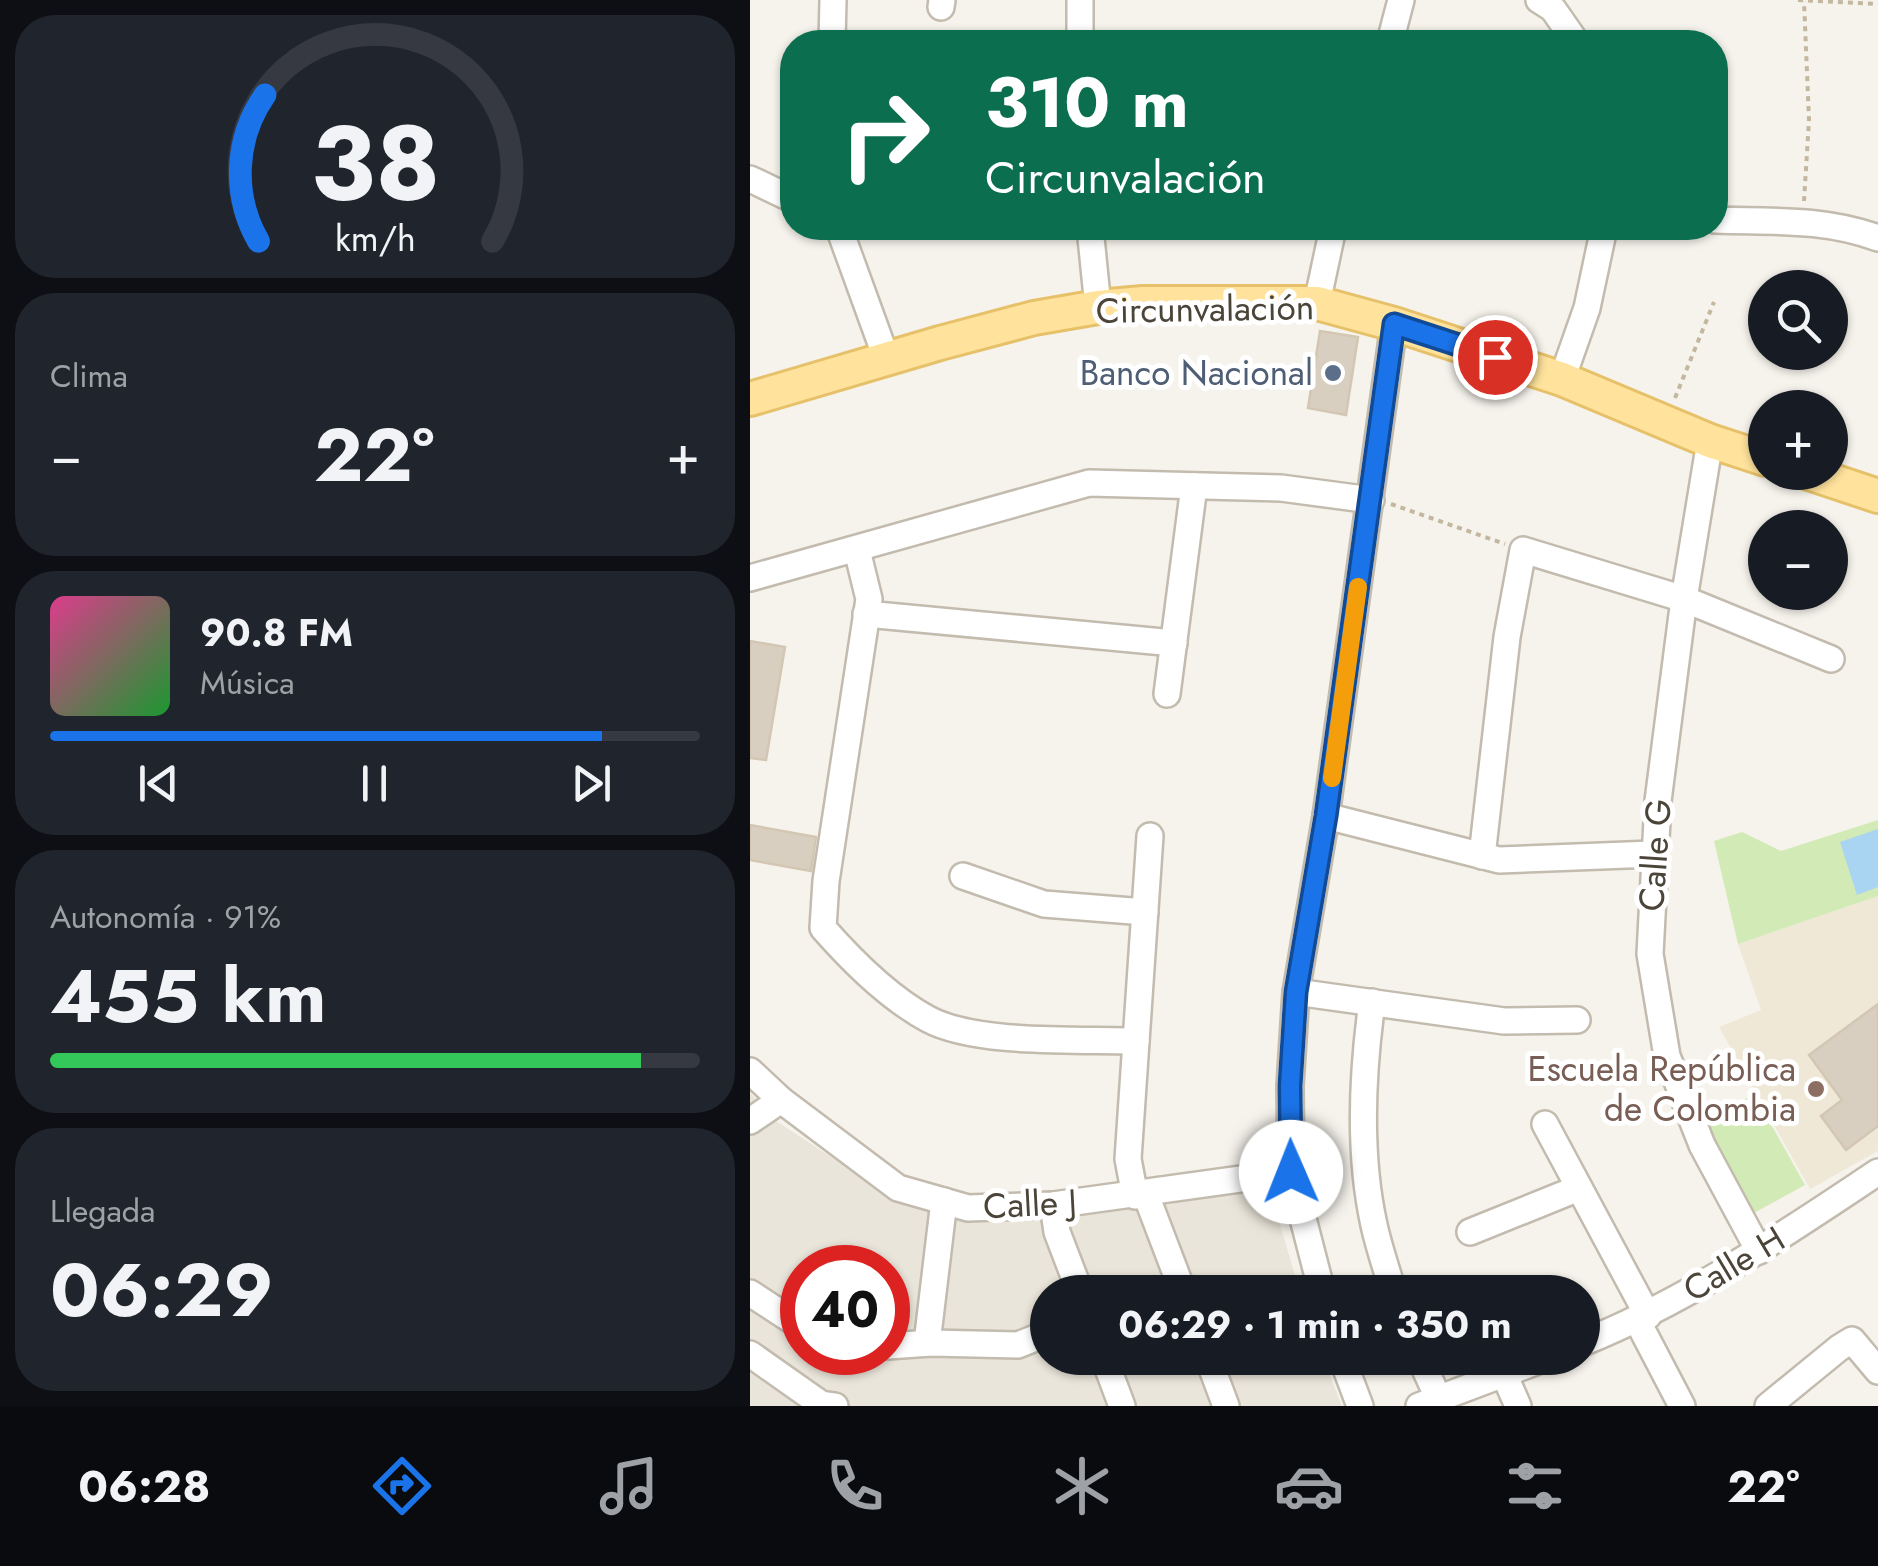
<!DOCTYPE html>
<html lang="es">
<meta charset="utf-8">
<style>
:root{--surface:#171b24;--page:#20242c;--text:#f1f3f6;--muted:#9ea1a6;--line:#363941;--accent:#1a73e8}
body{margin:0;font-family:Jost,sans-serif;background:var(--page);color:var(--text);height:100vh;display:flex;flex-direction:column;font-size:38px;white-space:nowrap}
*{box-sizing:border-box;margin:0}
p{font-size:32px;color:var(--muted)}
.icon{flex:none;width:55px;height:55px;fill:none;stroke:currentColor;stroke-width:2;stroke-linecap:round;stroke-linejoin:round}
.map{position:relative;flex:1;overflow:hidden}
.panel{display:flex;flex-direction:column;gap:15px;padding:15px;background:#0d0f14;width:750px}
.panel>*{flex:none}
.top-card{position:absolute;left:30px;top:30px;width:948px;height:210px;border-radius:40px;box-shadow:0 2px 8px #0004;background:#0b6e4f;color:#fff;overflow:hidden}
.tools{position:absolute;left:998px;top:270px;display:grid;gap:20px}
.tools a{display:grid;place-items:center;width:100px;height:100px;border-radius:50%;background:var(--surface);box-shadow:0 2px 8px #0004;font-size:50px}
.speed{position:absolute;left:30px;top:1245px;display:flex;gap:20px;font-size:50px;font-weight:700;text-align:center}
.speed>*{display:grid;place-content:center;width:130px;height:130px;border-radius:50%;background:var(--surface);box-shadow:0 2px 8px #0004;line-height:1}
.speed .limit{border:15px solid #d22;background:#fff;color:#111}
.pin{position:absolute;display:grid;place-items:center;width:85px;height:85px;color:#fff;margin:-42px;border:5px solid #fff;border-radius:50%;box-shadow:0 2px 10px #0007}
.me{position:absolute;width:110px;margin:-55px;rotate:359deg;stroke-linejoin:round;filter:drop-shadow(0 0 8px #0008)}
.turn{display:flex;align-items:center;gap:35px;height:210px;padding:0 40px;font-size:45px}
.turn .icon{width:130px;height:130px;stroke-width:2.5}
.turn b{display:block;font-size:70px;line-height:85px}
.big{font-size:75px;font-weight:700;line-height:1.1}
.panel .tile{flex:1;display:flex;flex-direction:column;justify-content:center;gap:15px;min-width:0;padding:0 35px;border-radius:40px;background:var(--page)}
.panel .dial{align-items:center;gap:0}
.dial svg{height:260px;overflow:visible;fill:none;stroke:var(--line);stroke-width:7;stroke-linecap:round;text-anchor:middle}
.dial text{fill:var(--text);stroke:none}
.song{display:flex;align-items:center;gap:30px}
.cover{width:120px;height:120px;border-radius:15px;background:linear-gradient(135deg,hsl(330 70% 55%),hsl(130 70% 35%))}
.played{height:10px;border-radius:5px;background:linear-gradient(90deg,var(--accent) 85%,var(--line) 85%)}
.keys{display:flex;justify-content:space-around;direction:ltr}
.heat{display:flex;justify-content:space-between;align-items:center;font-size:55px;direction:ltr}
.charge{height:15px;border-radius:8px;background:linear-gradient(90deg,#34c759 91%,var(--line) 0)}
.trip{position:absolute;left:280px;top:1275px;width:570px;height:100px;border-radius:50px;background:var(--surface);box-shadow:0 2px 8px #0004;font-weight:700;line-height:100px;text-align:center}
.tab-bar{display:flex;height:160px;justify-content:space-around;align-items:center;background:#090b0e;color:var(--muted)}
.tab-bar .icon{width:70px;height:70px}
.tab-bar .on{color:var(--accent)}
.tab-bar b{font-size:45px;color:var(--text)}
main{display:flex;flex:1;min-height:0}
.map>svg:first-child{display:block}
</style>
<main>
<section class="panel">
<div class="tile dial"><svg viewBox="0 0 100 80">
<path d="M14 69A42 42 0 1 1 86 69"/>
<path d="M14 69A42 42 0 0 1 16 24" stroke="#1a73e8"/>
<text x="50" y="56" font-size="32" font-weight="700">38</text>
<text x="50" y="72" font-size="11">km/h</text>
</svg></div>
<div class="tile"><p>Clima</p>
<div class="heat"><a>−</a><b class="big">22°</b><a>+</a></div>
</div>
<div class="tile">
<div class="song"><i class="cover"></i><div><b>90.8 FM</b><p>Música</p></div></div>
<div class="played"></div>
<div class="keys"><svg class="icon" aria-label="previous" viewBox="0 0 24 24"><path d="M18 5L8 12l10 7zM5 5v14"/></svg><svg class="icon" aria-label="pause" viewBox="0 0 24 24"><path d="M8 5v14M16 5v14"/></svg><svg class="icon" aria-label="next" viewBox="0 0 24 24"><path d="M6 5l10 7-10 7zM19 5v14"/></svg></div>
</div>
<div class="tile"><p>Autonomía · 91%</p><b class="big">455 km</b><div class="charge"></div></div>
<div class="tile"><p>Llegada</p><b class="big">06:29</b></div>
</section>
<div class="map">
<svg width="1128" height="1406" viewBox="0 0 1128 1406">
<rect width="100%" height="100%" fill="#f6f3ec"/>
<path fill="#eae5da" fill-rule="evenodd" d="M0,1093L26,1121L140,1195L327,1208L501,1191L528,1218L550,1292H298V1358H573L592,1406H0ZM52,1268H138V1352H52Z"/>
<polygon fill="#efe8d6" points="1128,896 1128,1151 1060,1189 969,1027 1011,1010 988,944"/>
<g fill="#d2eab5">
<polygon points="1128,820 1128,896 988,944 964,841 992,832 1031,851"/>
<polygon points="1004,1094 1055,1185 1002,1214 951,1124"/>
</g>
<polygon fill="#a9d4f2" points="1128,829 1128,887 1107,895 1090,842"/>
<g fill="#d8cfc1" stroke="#d3c7b4" stroke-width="2.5">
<polygon points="570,331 608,337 596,415 558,408"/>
<polygon points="0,641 35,647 16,760 0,758"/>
<polygon points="0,825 66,837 61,871 0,860"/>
<polygon points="1128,1004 1128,1126 1096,1150 1071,1116 1092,1100 1059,1055"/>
</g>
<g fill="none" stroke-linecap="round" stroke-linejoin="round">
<g stroke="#c2bbae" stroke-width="30">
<g id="minor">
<polyline points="330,0 330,42"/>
<polyline points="789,0 803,9 826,42"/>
<polyline points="191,7 192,0"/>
<polyline points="82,42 83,0"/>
<polyline points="640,42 651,0"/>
<polyline points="0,179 42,199"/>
<path d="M965,220C1022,222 1074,218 1128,238"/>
<polyline points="89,228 137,360"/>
<polyline points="340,228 348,307"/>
<polyline points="567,303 583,228"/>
<polyline points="812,379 837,308 854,228"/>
<polyline points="960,441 934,599 908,801 900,954 917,1056 952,1145 1009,1251"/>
<path d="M107,550L119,599L76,881L73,928C102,961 139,998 178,1019C226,1045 330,1039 386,1041"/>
<polyline points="0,578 339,483 531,488 621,500"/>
<polyline points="116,614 424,643"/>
<polyline points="417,694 444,486"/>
<polyline points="576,816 749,860 903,854"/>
<polyline points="732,856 757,637 773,550 934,599 1081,659"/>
<polyline points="213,876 294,904 395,912"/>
<polyline points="546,992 754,1021 827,1020"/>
<path d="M622,1002C612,1075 608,1153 624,1225C629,1248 637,1270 643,1292"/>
<polyline points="0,1071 31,1100 148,1188 218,1208 303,1205 541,1172"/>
<polyline points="0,1121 31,1100"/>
<polyline points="795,1124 898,1316"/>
<polyline points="396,1195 433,1292"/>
<polyline points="385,1196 378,1159 400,836"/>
<polyline points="303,1205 307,1232 330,1292"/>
<polyline points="720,1232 829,1188"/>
<polyline points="572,1292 541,1172 540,1086 546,992 576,816 644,324"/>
<polyline points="0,1293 52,1327"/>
<polyline points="887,1320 932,1406"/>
<polyline points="177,1343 194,1201"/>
<path d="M832,1343C939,1300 1033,1235 1128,1172"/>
<polyline points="138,1346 181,1343 268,1345 298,1333"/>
<polyline points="0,1354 71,1404 85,1406"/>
<polyline points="354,1358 372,1406"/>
<polyline points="458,1358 476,1406"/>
<polyline points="592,1358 610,1406"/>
<polyline points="670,1358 689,1400"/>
<polyline points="754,1374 768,1406"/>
<polyline points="669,1406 796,1358"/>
<polyline points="1018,1406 1089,1348 1102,1340 1128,1371"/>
</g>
</g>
<g stroke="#e6c16a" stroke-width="38">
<g id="major">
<polyline points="0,399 190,343 284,318 348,307 393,303 567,303 644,324 812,379 960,441 1015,459"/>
<polyline points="1056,472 1128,496"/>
</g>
</g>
<g stroke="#c4b79f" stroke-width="4" stroke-dasharray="5 5" stroke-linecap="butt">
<polyline points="1048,0 1128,4"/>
<polyline points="1054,201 1059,120 1054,1"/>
<polyline points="925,398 964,302"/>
<polyline points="641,504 755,544"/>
</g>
<use href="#minor" stroke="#fff" stroke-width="25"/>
<use href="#major" stroke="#ffe39c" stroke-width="32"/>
</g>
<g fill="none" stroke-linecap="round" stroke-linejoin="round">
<g stroke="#114b97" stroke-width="25">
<polyline id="route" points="541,1172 540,1086 546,992 576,816 644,324 745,357"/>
</g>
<use href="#route" stroke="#1a73e8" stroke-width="18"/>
<polyline stroke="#f59e0b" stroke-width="18" points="582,778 608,587"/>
</g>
<circle fill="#5c6f8a" stroke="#fff" stroke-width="4" cx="583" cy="373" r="10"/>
<circle fill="#8d6e63" stroke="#fff" stroke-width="4" cx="1066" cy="1089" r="10"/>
<g text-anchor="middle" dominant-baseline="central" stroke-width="10" stroke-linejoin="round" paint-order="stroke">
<g font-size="35" fill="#4b4439" stroke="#fff">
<text transform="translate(455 309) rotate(-1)">Circunvalación</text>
<text transform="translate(905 855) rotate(-86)">Calle G</text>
<text transform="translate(280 1204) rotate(-3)">Calle J</text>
<text transform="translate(984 1264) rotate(-31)">Calle H</text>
</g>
<g font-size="35" fill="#4e5e75" stroke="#fff" text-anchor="end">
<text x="563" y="373">Banco Nacional</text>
</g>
<g font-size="35" fill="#785e54" stroke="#fff" text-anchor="end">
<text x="1046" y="1069">Escuela República<tspan x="1046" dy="40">de Colombia</tspan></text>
</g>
</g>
</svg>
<div class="tools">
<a><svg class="icon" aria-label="search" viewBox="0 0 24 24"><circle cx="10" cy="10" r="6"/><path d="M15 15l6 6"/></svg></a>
<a>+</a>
<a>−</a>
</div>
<div class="speed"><div class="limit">40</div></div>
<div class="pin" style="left:745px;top:357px;background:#d93025"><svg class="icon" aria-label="arrive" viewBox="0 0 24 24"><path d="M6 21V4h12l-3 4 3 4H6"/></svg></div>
<svg class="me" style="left:541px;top:1172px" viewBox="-20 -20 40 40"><circle r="19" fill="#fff"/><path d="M0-13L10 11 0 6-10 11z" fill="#1a73e8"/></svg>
<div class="trip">06:29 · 1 min · 350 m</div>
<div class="top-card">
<div class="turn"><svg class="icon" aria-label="right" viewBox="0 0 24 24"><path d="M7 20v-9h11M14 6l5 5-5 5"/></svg><div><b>310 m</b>Circunvalación</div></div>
</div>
</div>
</main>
<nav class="tab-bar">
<b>06:28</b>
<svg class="icon on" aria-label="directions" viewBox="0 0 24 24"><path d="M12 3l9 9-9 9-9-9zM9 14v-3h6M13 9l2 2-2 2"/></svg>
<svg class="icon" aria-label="music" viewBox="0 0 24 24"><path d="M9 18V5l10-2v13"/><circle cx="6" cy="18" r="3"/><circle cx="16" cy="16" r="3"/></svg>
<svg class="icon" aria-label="phone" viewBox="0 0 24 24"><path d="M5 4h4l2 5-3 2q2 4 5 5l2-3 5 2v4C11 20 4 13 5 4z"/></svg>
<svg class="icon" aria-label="climate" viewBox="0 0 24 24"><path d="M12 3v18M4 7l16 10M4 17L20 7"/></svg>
<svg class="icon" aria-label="car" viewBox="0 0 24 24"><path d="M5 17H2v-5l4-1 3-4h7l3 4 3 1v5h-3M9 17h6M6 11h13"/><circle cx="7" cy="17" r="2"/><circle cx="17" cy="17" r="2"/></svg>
<svg class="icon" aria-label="filters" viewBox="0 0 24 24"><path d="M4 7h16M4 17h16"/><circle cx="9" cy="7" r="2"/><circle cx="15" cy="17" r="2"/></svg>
<b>22°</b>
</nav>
